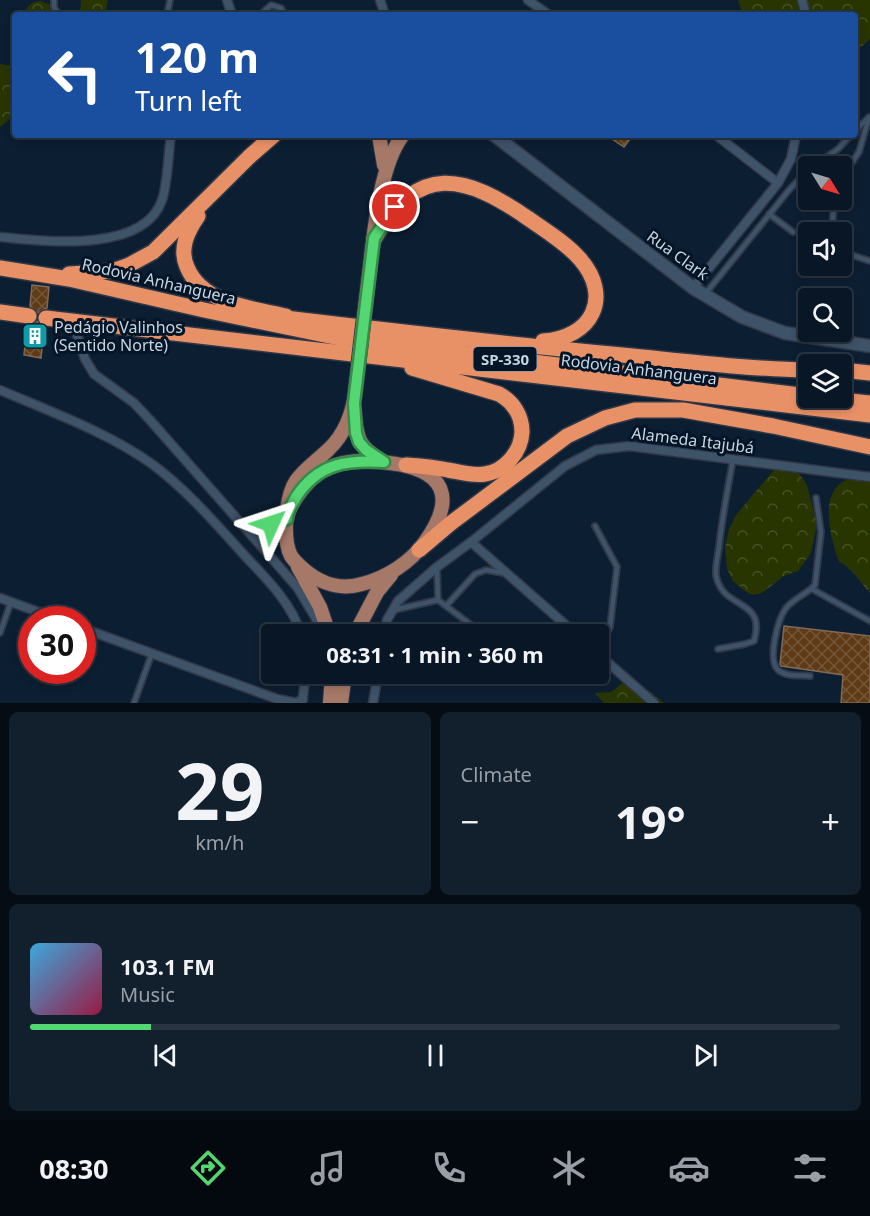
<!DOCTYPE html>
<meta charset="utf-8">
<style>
:root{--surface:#091625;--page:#121f2d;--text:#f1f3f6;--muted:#999fa7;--line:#293542;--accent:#54d672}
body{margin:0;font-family:"Noto Sans",sans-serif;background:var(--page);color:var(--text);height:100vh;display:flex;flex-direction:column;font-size:22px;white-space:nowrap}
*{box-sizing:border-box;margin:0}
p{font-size:20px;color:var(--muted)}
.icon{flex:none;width:33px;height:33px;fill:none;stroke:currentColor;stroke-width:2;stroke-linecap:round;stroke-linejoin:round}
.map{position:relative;height:703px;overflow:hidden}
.panel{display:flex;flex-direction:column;gap:9px;padding:9px;background:#050c14;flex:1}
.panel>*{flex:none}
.hud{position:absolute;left:12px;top:12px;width:846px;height:126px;border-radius:6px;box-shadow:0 3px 9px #0003,0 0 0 2px var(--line);background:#1a4fa0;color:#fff;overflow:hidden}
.needle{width:39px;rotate:127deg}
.fabs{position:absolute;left:798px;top:156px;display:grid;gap:12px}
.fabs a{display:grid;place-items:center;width:54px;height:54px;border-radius:6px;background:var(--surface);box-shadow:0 3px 9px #0003,0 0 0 2px var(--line);font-size:30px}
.speed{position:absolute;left:18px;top:606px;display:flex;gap:12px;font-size:30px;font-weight:700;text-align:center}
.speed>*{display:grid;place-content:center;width:78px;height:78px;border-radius:50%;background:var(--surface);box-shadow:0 3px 9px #0003,0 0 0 2px var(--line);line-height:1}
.speed .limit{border:9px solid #d22;background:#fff;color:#111}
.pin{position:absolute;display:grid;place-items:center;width:51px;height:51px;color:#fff;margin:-26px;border:3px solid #fff;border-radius:50%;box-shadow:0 2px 6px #0007}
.me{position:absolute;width:66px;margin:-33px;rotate:48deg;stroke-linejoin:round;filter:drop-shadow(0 0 4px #0008)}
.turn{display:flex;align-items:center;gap:21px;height:126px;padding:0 24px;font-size:27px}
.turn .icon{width:78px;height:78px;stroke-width:2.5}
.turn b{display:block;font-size:42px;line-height:51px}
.big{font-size:45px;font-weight:700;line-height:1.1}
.panel .tile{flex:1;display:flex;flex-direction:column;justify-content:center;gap:9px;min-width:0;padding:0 21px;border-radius:9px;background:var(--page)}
.panel .dial{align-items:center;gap:0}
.dial b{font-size:78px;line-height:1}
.song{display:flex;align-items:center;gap:18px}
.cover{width:72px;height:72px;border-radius:9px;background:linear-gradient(135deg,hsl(200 70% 55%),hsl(340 70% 35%))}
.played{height:6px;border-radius:3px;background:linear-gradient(90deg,var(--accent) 15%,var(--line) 15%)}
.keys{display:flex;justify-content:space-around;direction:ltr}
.heat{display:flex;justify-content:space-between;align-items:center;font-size:33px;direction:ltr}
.panel .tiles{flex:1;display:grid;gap:9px;grid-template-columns:1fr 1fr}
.tile:last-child{grid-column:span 2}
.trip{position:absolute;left:261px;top:624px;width:348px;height:60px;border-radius:6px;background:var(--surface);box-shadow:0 3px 9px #0003,0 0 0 2px var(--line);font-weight:700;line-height:60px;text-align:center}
.tabs{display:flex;height:96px;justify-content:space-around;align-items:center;background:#04090f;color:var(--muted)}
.tabs .icon{width:42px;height:42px}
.tabs .current{color:var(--accent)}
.tabs b{font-size:27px;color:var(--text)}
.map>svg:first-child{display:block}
</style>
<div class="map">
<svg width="870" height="703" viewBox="0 0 870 703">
<defs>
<pattern id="forest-crowns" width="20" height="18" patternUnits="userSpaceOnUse" patternTransform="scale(1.5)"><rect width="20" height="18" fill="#283500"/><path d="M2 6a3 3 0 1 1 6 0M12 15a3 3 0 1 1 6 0" fill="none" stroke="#465125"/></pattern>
<pattern id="building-cross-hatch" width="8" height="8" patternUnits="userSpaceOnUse" patternTransform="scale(1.5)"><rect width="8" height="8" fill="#5f3a17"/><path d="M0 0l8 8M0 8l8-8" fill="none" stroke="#745638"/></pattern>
</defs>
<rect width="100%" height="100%" fill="#0c1e31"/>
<g fill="url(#forest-crowns)">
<polygon points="81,0 108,0 105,15 80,15"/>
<polygon points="738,0 870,0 870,39 861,47 855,35 855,15 845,15 843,10 835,15 806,15 804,10 797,15 743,15"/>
<path d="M40,1L49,4L57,15H24C27,6 30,2 40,1Z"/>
<polygon points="0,64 15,66 15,114 0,127"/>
<polygon points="779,467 798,472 807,485 817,524 811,553 798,571 784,576 762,593 753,595 746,592 733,581 727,569 725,548 729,529 736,515 773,471"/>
<path d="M853,478L870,480V593C861,583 850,566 839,562C830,537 816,486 853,478Z"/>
<polygon points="624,682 644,687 664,703 604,703 595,693 611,692"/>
</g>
<g fill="url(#building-cross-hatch)" stroke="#816954" stroke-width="1.5">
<polygon points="606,135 633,135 624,147"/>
<polygon points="32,285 49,287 47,308 38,313 30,306"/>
<polygon points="37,321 44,328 41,358 24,355 27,326"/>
<polygon points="784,626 870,636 870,703 841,703 843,675 781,666 780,664"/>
</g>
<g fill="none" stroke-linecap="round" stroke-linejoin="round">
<g stroke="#303848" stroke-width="8">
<g id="lane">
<polyline points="54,0 54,7 59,15"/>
<polyline points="168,10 170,0"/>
<polyline points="260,15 271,5 281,8 285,15"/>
<polyline points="855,131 868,118"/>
<polyline points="814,166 838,149 851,135"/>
<polyline points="842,177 859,152 869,117"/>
<polyline points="769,214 793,232"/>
<polyline points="832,232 834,200"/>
<polyline points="842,252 870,261"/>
<polyline points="706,293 789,190 808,170"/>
<polyline points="595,526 617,567 610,627 598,649"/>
<polyline points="437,567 438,600"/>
<polyline points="812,589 870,621"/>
<polyline points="446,606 475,574 486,570 503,573"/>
<polyline points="394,610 438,600 483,634"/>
<polyline points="0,633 11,602"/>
<path d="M718,649L745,644L754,641C767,597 722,611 716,575C715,566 718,556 719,547C722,517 728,488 733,459"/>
<path d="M810,676C800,675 786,677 778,670C767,659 778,619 786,608C794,598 807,594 815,585L821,532L816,498"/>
<polyline points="134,703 152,653"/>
</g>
</g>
<g stroke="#303848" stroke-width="11">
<g id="street">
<polyline points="227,0 232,15"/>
<polyline points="380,0 385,15"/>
<polyline points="528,0 549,15"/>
<polyline points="802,0 806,15"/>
<polyline points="716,135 778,183"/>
<path d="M0,237C43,241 144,254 162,200C168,183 168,154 171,135"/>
<polyline points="693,288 778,183 791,159 796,135"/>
<polyline points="72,320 85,359 94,374 134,403 150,420 297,587 315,617 322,634"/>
<path d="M0,390C51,412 107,432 152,464C187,490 216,524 246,557C267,579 292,604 301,634"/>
<polyline points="246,528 258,528 287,519"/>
<polyline points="471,542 576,634"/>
<polyline points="0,598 60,620"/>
<polyline points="82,628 277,699 296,703 303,699"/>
<polyline points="384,634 387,620 398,601 437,567 471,542 565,466 596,450 629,446 870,477"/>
<polyline points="598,654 654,703"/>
<polyline points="302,703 306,674"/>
<polyline points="373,703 378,674"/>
</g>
</g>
<g stroke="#303848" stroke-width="15">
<polyline id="secondary" points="494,135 693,288 742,317 785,333 870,346"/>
</g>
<g stroke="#303848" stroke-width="16">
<g id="primary">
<polyline points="379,135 384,165"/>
<path d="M367,291C373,248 377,168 403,135"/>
<path d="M354,408C357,437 356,445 382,461"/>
<path d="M288,510C299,493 309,477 328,468C346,459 370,460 390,463C445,470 457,497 425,542C410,563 386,578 362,584C341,590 324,585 307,572C302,568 295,562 291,556C282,539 286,496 296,481C305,468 318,460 329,449C344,435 353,413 355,393"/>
<polyline points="298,567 320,607 329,634"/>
<polyline points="355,634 377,592 391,575"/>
<polyline points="330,703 332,674"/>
<polyline points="341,703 345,674"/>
</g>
</g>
<g stroke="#303848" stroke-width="18">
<g id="highway">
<path d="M198,216C187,232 179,249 187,267C202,304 252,308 286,316"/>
<path d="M374,239C418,161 466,175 529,219C546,231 566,243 580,259C613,297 592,338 543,341"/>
<polyline points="0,268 69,279 204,310 339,338 808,396"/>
<polyline points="69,274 102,272 118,269 129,265 153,252 249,157 274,135"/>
<polyline points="0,312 29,316"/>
<path d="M277,317C392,331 507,344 622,355C684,361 746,369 808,370"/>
<polyline points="46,318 870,415"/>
<polyline points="842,370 870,373"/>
<polyline points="821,398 870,403"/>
<path d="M406,465C420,466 434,467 448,470C460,472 472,476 485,474C505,471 521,452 522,432C522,415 513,402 499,394L412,368"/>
<polyline points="419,550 451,523 567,436 605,418 635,410 683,410 773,426 870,447"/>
</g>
</g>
<use href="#lane" stroke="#3e5268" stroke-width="4.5"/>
<use href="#street" stroke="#3e5268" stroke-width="8"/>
<use href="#secondary" stroke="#3e5268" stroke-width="12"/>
<use href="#primary" stroke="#a57867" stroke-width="14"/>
<use href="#highway" stroke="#e99166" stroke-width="15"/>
<g stroke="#303848" stroke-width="16" stroke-linecap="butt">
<polyline id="primary-bridge" points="355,393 367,291"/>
</g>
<use href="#primary-bridge" stroke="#a57867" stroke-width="14"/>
</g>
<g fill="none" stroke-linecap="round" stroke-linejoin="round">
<g stroke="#378b4a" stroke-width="15">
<path id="route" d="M271,524L287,519C288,510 292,505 296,497C318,463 347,460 384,462L366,450L359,442L356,433L354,403L374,238L395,207"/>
</g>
<use href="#route" stroke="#54d672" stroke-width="10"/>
</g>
<defs>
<g id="building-square" transform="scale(1.35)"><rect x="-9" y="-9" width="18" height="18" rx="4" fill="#0f9aa8" stroke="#041527"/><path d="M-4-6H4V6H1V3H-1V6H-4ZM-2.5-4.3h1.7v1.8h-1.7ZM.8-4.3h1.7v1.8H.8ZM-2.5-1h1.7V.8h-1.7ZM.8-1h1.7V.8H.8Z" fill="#fff"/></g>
</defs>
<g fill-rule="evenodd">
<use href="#building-square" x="35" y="336"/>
</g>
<g text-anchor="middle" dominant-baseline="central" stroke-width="6" stroke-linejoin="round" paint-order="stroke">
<rect fill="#041527" stroke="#8d9ba8" stroke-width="1.5" x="473.5" y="347" width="63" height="24" rx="4.5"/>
<g font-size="15" font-weight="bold" fill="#c8d4e0">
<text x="505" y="359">SP-330</text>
</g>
<g font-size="16" fill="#c8d4e0" stroke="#041527">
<text transform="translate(678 255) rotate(36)">Rua Clark</text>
<text transform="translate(159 281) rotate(13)">Rodovia Anhanguera</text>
<text transform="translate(639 369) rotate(7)">Rodovia Anhanguera</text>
<text transform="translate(693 440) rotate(7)">Alameda Itajubá</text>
</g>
<g font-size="16" fill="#c8d4e0" stroke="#041527" text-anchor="start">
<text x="54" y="327">Pedágio Valinhos<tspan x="54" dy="18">(Sentido Norte)</tspan></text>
</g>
</g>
</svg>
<div class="fabs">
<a><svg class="needle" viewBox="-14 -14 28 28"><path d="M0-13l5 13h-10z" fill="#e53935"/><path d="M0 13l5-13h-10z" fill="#999fa7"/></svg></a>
<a><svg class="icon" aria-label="sound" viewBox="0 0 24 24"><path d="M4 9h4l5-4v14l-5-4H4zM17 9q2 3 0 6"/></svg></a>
<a><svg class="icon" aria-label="search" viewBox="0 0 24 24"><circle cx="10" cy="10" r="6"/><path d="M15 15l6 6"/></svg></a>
<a><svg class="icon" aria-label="layers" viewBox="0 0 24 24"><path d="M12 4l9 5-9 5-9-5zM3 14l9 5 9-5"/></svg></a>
</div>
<div class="speed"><div class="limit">30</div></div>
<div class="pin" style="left:395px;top:207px;background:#d93025"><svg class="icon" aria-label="arrive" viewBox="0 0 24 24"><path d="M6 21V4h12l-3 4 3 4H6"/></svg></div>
<svg class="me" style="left:271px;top:524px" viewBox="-20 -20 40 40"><path d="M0-17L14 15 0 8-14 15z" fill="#54d672" stroke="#fff" stroke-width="4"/></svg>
<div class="trip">08:31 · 1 min · 360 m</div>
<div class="hud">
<div class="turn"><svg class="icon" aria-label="left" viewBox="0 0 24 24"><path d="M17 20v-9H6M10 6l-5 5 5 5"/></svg><div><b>120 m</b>Turn left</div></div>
</div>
</div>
<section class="panel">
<div class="tiles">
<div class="tile dial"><b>29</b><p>km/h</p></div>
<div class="tile"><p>Climate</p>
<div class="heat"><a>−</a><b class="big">19°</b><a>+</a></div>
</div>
<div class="tile">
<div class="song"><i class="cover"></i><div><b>103.1 FM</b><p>Music</p></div></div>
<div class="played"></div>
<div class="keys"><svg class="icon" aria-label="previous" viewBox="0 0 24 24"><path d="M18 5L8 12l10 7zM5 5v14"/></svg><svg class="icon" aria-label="pause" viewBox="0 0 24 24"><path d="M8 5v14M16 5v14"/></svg><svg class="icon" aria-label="next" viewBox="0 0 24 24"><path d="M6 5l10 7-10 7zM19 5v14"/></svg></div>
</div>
</div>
</section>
<nav class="tabs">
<b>08:30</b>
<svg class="icon current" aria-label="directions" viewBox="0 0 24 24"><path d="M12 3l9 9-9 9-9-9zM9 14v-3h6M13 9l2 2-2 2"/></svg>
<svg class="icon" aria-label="music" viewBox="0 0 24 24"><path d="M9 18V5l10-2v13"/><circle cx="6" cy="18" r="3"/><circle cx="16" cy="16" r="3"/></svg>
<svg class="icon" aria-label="phone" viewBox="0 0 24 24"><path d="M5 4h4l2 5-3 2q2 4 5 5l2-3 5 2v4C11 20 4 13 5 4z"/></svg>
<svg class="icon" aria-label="climate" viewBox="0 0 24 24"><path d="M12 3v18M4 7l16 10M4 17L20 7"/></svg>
<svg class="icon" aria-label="car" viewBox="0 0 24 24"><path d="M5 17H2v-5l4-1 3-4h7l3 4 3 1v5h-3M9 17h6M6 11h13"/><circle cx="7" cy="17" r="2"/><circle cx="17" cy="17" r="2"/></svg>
<svg class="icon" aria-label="filters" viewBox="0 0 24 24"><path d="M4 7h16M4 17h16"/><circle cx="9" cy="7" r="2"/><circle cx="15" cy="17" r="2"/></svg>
</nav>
